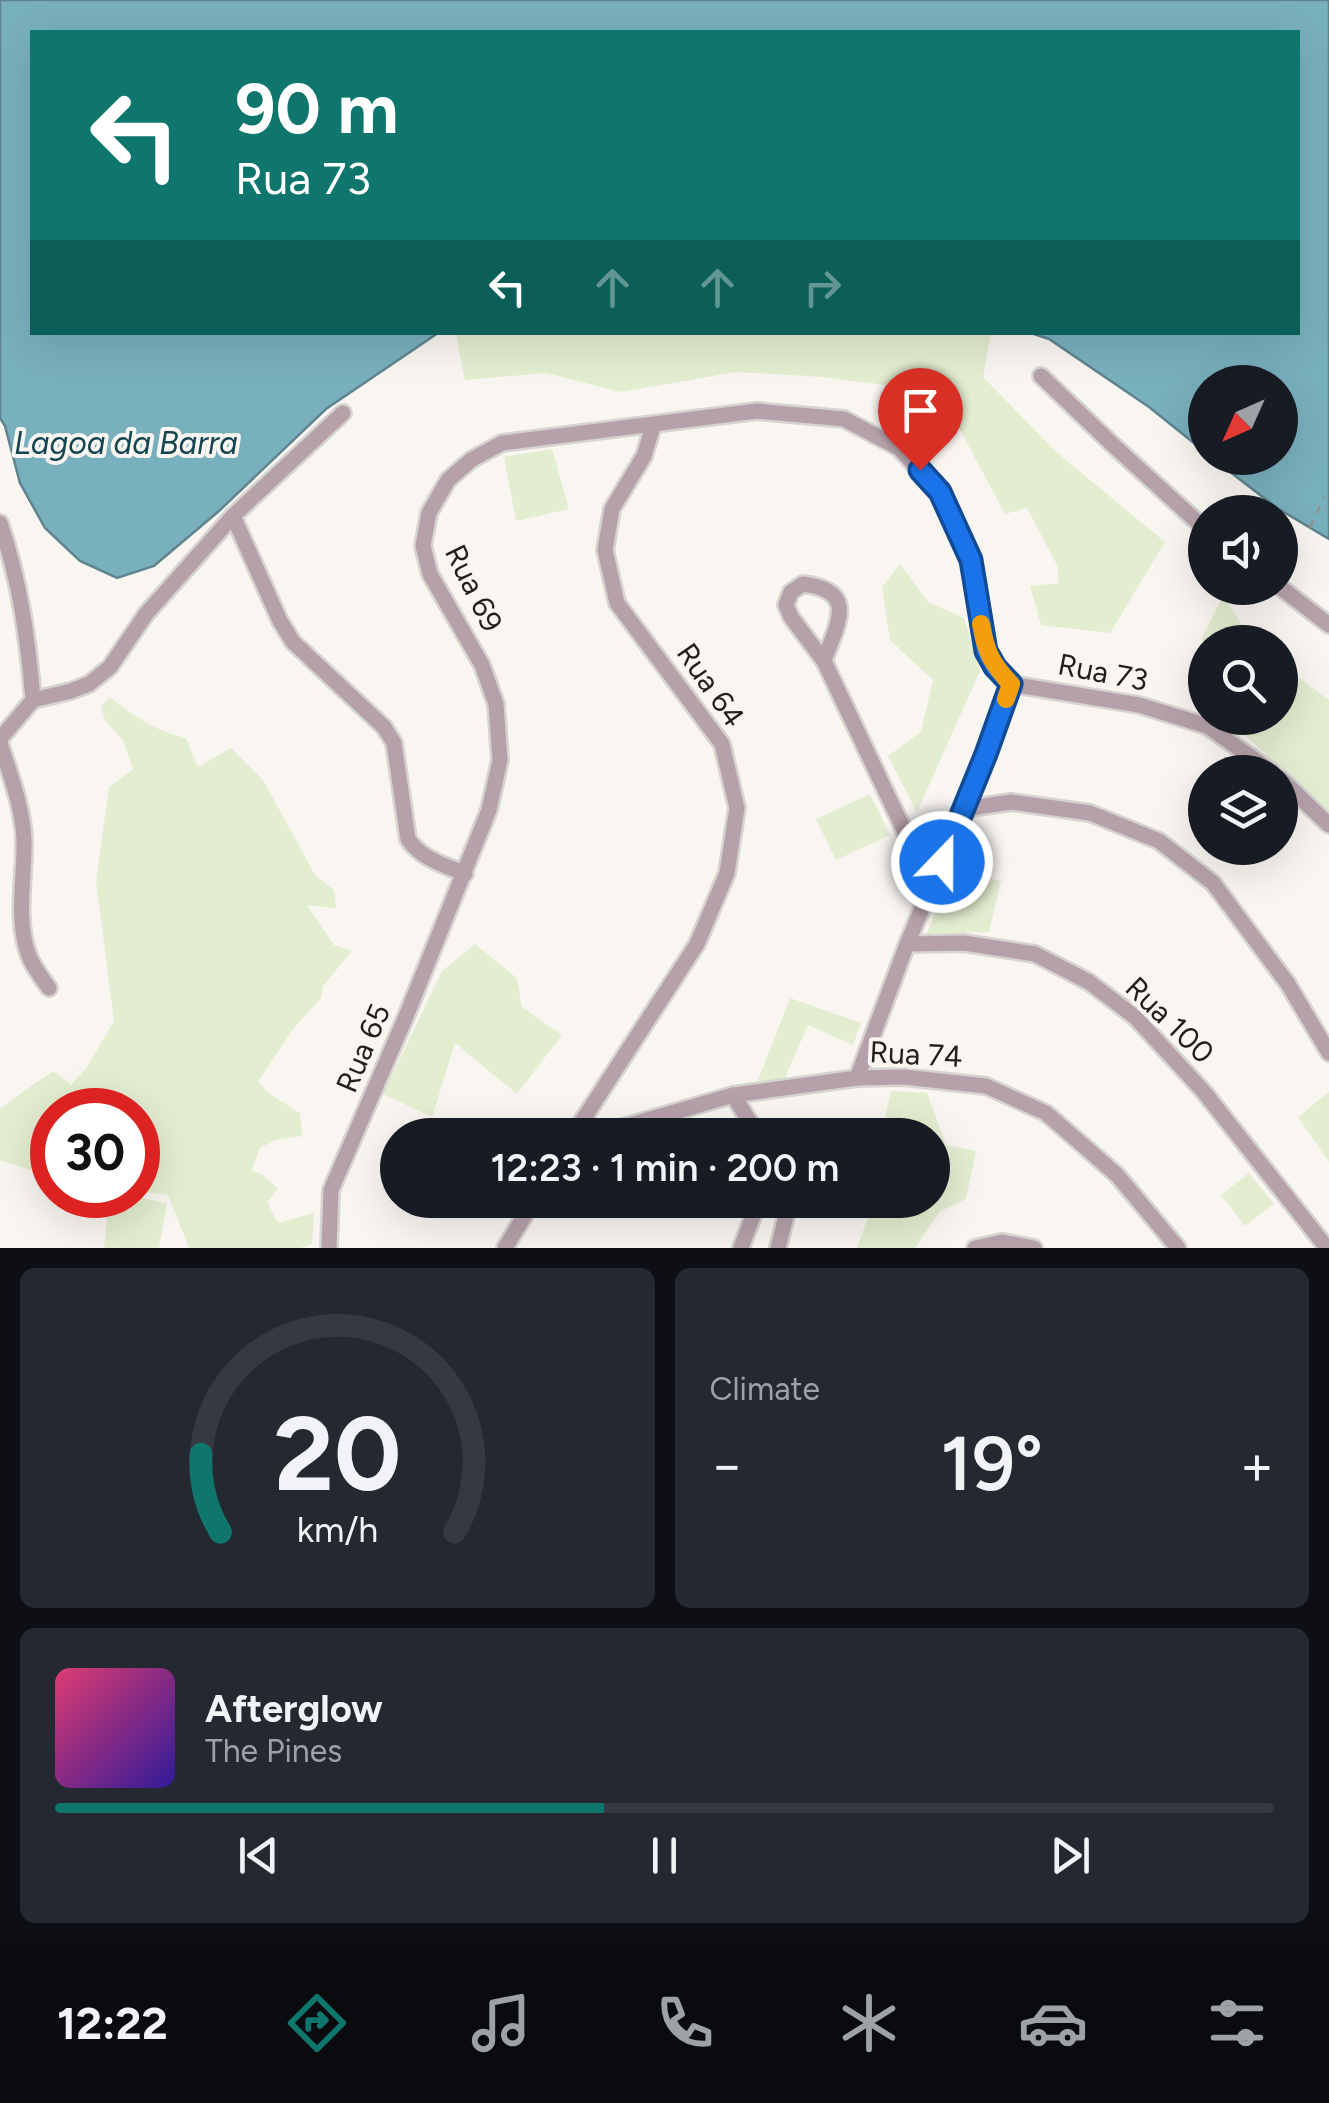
<!DOCTYPE html>
<meta charset="utf-8">
<style>
:root{--surface:#171b24;--page:#242831;--text:#f1f3f6;--muted:#9ea1a6;--line:#363941;--accent:#0f766e}
body{margin:0;font-family:Figtree,sans-serif;background:var(--page);color:var(--text);height:100vh;display:flex;flex-direction:column;font-size:38px;white-space:nowrap}
*{box-sizing:border-box;margin:0}
p{font-size:32px;color:var(--muted)}
.icon{flex:none;width:55px;height:55px;fill:none;stroke:currentColor;stroke-width:2;stroke-linecap:round;stroke-linejoin:round}
.map{position:relative;height:1248px;overflow:hidden}
.panel{display:flex;flex-direction:column;gap:20px;padding:20px;background:#0d0f14;flex:1}
.panel>*{flex:none}
.banner{position:absolute;left:30px;top:30px;width:1270px;height:305px;border-radius:0px;box-shadow:0 10px 40px #0002;background:#0f766e;color:#fff;overflow:hidden}
.needle{width:65px;rotate:225deg}
.fabs{position:absolute;left:1188px;top:365px;display:grid;gap:20px}
.fabs a{display:grid;place-items:center;width:110px;height:110px;border-radius:50%;background:var(--surface);box-shadow:0 10px 40px #0002;font-size:50px}
.speed{position:absolute;left:30px;top:1088px;display:flex;gap:20px;font-size:50px;font-weight:700;text-align:center}
.speed>*{display:grid;place-content:center;width:130px;height:130px;border-radius:50%;background:var(--surface);box-shadow:0 10px 40px #0002;line-height:1}
.speed .limit{border:15px solid #d22;background:#fff;color:#111}
.pin{position:absolute;display:grid;place-items:center;width:85px;height:85px;color:#fff;margin:-102px -42px;border-radius:50% 50% 50% 0;rotate:-45deg;box-shadow:0 0 10px #0007}
.pin .icon{rotate:45deg}
.me{position:absolute;width:110px;margin:-55px;rotate:22deg;stroke-linejoin:round;filter:drop-shadow(0 0 8px #0008)}
.turn{display:flex;align-items:center;gap:35px;height:210px;padding:0 40px;font-size:45px}
.turn .icon{width:130px;height:130px;stroke-width:2.5}
.turn b{display:block;font-size:70px;line-height:85px}
.lanes{display:flex;align-items:center;height:95px;padding:0 40px;background:#0003;justify-content:center;gap:50px;direction:ltr}
.lanes .off{opacity:.35}
.big{font-size:75px;font-weight:600;line-height:1.1}
.panel .tile{flex:1;display:flex;flex-direction:column;justify-content:center;gap:15px;min-width:0;padding:0 35px;border-radius:15px;background:var(--page)}
.panel .dial{align-items:center;gap:0}
.dial svg{height:260px;overflow:visible;fill:none;stroke:var(--line);stroke-width:7;stroke-linecap:round;text-anchor:middle}
.dial text{fill:var(--text);stroke:none}
.song{display:flex;align-items:center;gap:30px}
.cover{width:120px;height:120px;border-radius:15px;background:linear-gradient(135deg,hsl(340 70% 55%),hsl(250 70% 35%))}
.played{height:10px;border-radius:5px;background:linear-gradient(90deg,var(--accent) 45%,var(--line) 45%)}
.keys{display:flex;justify-content:space-around;direction:ltr}
.heat{display:flex;justify-content:space-between;align-items:center;font-size:55px;direction:ltr}
.panel .tiles{flex:1;display:grid;gap:20px;grid-template-columns:1fr 1fr}
.tile:last-child{grid-column:span 2}
.trip{position:absolute;left:380px;top:1118px;width:570px;height:100px;border-radius:50px;background:var(--surface);box-shadow:0 10px 40px #0002;font-weight:600;line-height:100px;text-align:center}
.tab-bar{display:flex;height:160px;justify-content:space-around;align-items:center;background:#090b0e;color:var(--muted)}
.tab-bar .icon{width:70px;height:70px}
.tab-bar .selected{color:var(--accent)}
.tab-bar b{font-size:45px;color:var(--text)}
.map>svg:first-child{display:block}
</style>
<div class="map">
<svg width="1329" height="1248" viewBox="0 0 1329 1248">
<rect width="100%" height="100%" fill="#f9f6f2"/>
<g fill="#e3edd0">
<polygon points="467,332 988,333 991,333 983,377 1055,451 1165,542 1110,633 1041,625 1030,586 1059,583 1057,565 1027,508 1005,514 957,424 898,387 823,377 736,372 621,392 546,373 465,380 456,334"/>
<polygon points="552,449 569,509 516,521 504,457"/>
<polygon points="900,564 928,602 964,618 980,671 917,812 888,756 921,732 933,680 890,640 882,587"/>
<polygon points="1223,595 1253,642 1206,642 1201,640"/>
<polygon points="1280,664 1329,700 1329,814 1245,735 1244,718 1280,718"/>
<path d="M110,697C134,716 155,731 186,738L198,767L231,748L263,780L315,875L334,890L336,908L307,905L334,945L352,951L323,986L321,998L293,1029L258,1082L270,1094L300,1113L302,1136L276,1140L260,1148L252,1170L263,1175L278,1189L267,1202L278,1223L314,1213L312,1244L300,1248H189L168,1195L138,1191V1110H52V1141L31,1170L0,1160V1108L53,1071L71,1085L87,1067L114,1021L96,882L109,787L133,769L123,740L105,721L101,706Z"/>
<polygon points="870,794 890,835 836,860 816,819"/>
<polygon points="952,869 1001,881 989,932 927,934"/>
<polygon points="475,944 517,978 522,1007 562,1035 517,1094 455,1043 432,1117 383,1094 442,971"/>
<polygon points="790,998 861,1023 853,1045 808,1025 783,1082 757,1083"/>
<polygon points="891,1091 927,1093 946,1145 976,1151 966,1199 939,1212 915,1248 857,1248 874,1200 932,1200 932,1135 846,1135 883,1127"/>
<polygon points="1329,1092 1329,1162 1298,1117"/>
<polygon points="1249,1173 1274,1204 1245,1226 1221,1195"/>
<polygon points="109,1195 128,1195 167,1203 159,1248 104,1248"/>
</g>
<polygon fill="#79b0be" stroke="#5f848e" stroke-width="2.5" points="0,0 1329,0 1329,539 1277,508 1212,458 1280,458 1280,382 1205,382 1205,452 1149,407 1049,339 1031,333 1298,332 1298,32 32,32 32,332 438,333 326,409 219,511 154,566 117,578 80,561 45,528 20,483 5,426 0,418"/>
<g fill="none" stroke-linecap="round" stroke-linejoin="round">
<g stroke="#d6d4d0" stroke-width="20">
<g id="minor">
<polyline points="1041,376 1113,445 1205,529"/>
<path d="M233,516L280,621L293,642L384,727L394,743L408,839C421,859 445,865 465,874"/>
<path d="M0,523C20,581 28,639 33,700L0,739"/>
<polyline points="1280,587 1329,625"/>
<path d="M824,661C837,624 859,591 803,584L791,592L786,605L791,617L824,661L931,887"/>
<polyline points="33,700 71,691 89,684 110,667 146,614 233,516 343,413"/>
<path d="M0,743C10,774 23,808 24,840C25,878 15,919 29,956C33,967 42,978 49,988"/>
<polyline points="1280,778 1329,825"/>
<polyline points="963,809 1011,802 1090,813 1159,841 1213,883 1288,984 1329,1053"/>
<polyline points="907,944 964,943 1035,954 1089,982 1135,1017 1204,1092 1327,1248"/>
<polyline points="857,1078 907,944 987,754 1011,684"/>
<polyline points="733,1095 758,1135"/>
<polyline points="573,1135 697,944 727,873 737,808 722,744 617,603 605,550 612,509 644,456 653,426"/>
<polyline points="596,1135 733,1095 857,1078 904,1077 986,1086 1046,1113 1117,1175 1178,1248"/>
<polyline points="329,1248 331,1190 407,1014 489,810 500,760 496,704 482,665 430,574 423,546 429,513 448,480 471,460 502,443 757,411 844,419 899,448 940,493 971,561 986,651 995,667 1011,684 1139,705 1207,726 1272,772"/>
<polyline points="505,1248 534,1200"/>
<polyline points="741,1248 759,1200"/>
<polyline points="778,1248 786,1216 786,1200"/>
<polyline points="975,1248 1002,1242 1034,1248"/>
</g>
</g>
<polyline stroke="#94928f" stroke-width="2.5" stroke-dasharray="8 8" stroke-linecap="butt" points="1310,528 1324,497"/>
<use href="#minor" stroke="#b6a1aa" stroke-width="15"/>
</g>
<g fill="none" stroke-linecap="round" stroke-linejoin="round">
<g stroke="#114b97" stroke-width="25">
<polyline id="route" points="920,470 940,492 971,560 986,651 995,667 1011,684 986,754 942,862"/>
</g>
<use href="#route" stroke="#1a73e8" stroke-width="18"/>
<path stroke="#f59e0b" stroke-width="18" d="M981,624C986,652 991,663 1011,684L1006,699"/>
</g>
<g text-anchor="middle" dominant-baseline="central" stroke-width="8" stroke-linejoin="round" paint-order="stroke">
<g font-size="30" fill="#211f1e" stroke="#f9f6f2">
<text transform="translate(474 588) rotate(64)">Rua 69</text>
<text transform="translate(1103 672) rotate(11)">Rua 73</text>
<text transform="translate(711 685) rotate(55)">Rua 64</text>
<text transform="translate(1170 1020) rotate(44)">Rua 100</text>
<text transform="translate(363 1048) rotate(-67)">Rua 65</text>
<text transform="translate(916 1054) rotate(3)">Rua 74</text>
</g>
<g font-size="32" font-style="italic" fill="#144551" stroke="#f9f6f2">
<text x="126" y="443">Lagoa da Barra</text>
</g>
</g>
</svg>
<div class="fabs">
<a><svg class="needle" viewBox="-14 -14 28 28"><path d="M0-13l5 13h-10z" fill="#e53935"/><path d="M0 13l5-13h-10z" fill="#9ea1a6"/></svg></a>
<a><svg class="icon" aria-label="sound" viewBox="0 0 24 24"><path d="M4 9h4l5-4v14l-5-4H4zM17 9q2 3 0 6"/></svg></a>
<a><svg class="icon" aria-label="search" viewBox="0 0 24 24"><circle cx="10" cy="10" r="6"/><path d="M15 15l6 6"/></svg></a>
<a><svg class="icon" aria-label="layers" viewBox="0 0 24 24"><path d="M12 4l9 5-9 5-9-5zM3 14l9 5 9-5"/></svg></a>
</div>
<div class="speed"><div class="limit">30</div></div>
<div class="pin" style="left:920px;top:470px;background:#d93025"><svg class="icon" aria-label="arrive" viewBox="0 0 24 24"><path d="M6 21V4h12l-3 4 3 4H6"/></svg></div>
<svg class="me" style="left:942px;top:862px" viewBox="-20 -20 40 40"><circle r="17" fill="#1a73e8" stroke="#fff" stroke-width="3"/><path d="M0-11L8 9 0 5-8 9z" fill="#fff"/></svg>
<div class="trip">12:23 · 1 min · 200 m</div>
<div class="banner">
<div class="turn"><svg class="icon" aria-label="left" viewBox="0 0 24 24"><path d="M17 20v-9H6M10 6l-5 5 5 5"/></svg><div><b>90 m</b>Rua 73</div></div>
<div class="lanes"><svg class="icon" aria-label="left" viewBox="0 0 24 24"><path d="M17 20v-9H6M10 6l-5 5 5 5"/></svg><svg class="icon off" aria-label="ahead" viewBox="0 0 24 24"><path d="M12 20V5M6 11l6-6 6 6"/></svg><svg class="icon off" aria-label="ahead" viewBox="0 0 24 24"><path d="M12 20V5M6 11l6-6 6 6"/></svg><svg class="icon off" aria-label="right" viewBox="0 0 24 24"><path d="M7 20v-9h11M14 6l5 5-5 5"/></svg></div>
</div>
</div>
<section class="panel">
<div class="tiles">
<div class="tile dial"><svg viewBox="0 0 100 80">
<path d="M14 69A42 42 0 1 1 86 69"/>
<path d="M14 69A42 42 0 0 1 8 45" stroke="#0f766e"/>
<text x="50" y="56" font-size="32" font-weight="700">20</text>
<text x="50" y="72" font-size="11">km/h</text>
</svg></div>
<div class="tile"><p>Climate</p>
<div class="heat"><a>−</a><b class="big">19°</b><a>+</a></div>
</div>
<div class="tile">
<div class="song"><i class="cover"></i><div><b>Afterglow</b><p>The Pines</p></div></div>
<div class="played"></div>
<div class="keys"><svg class="icon" aria-label="previous" viewBox="0 0 24 24"><path d="M18 5L8 12l10 7zM5 5v14"/></svg><svg class="icon" aria-label="pause" viewBox="0 0 24 24"><path d="M8 5v14M16 5v14"/></svg><svg class="icon" aria-label="next" viewBox="0 0 24 24"><path d="M6 5l10 7-10 7zM19 5v14"/></svg></div>
</div>
</div>
</section>
<nav class="tab-bar">
<b>12:22</b>
<svg class="icon selected" aria-label="directions" viewBox="0 0 24 24"><path d="M12 3l9 9-9 9-9-9zM9 14v-3h6M13 9l2 2-2 2"/></svg>
<svg class="icon" aria-label="music" viewBox="0 0 24 24"><path d="M9 18V5l10-2v13"/><circle cx="6" cy="18" r="3"/><circle cx="16" cy="16" r="3"/></svg>
<svg class="icon" aria-label="phone" viewBox="0 0 24 24"><path d="M5 4h4l2 5-3 2q2 4 5 5l2-3 5 2v4C11 20 4 13 5 4z"/></svg>
<svg class="icon" aria-label="climate" viewBox="0 0 24 24"><path d="M12 3v18M4 7l16 10M4 17L20 7"/></svg>
<svg class="icon" aria-label="car" viewBox="0 0 24 24"><path d="M5 17H2v-5l4-1 3-4h7l3 4 3 1v5h-3M9 17h6M6 11h13"/><circle cx="7" cy="17" r="2"/><circle cx="17" cy="17" r="2"/></svg>
<svg class="icon" aria-label="filters" viewBox="0 0 24 24"><path d="M4 7h16M4 17h16"/><circle cx="9" cy="7" r="2"/><circle cx="15" cy="17" r="2"/></svg>
</nav>
